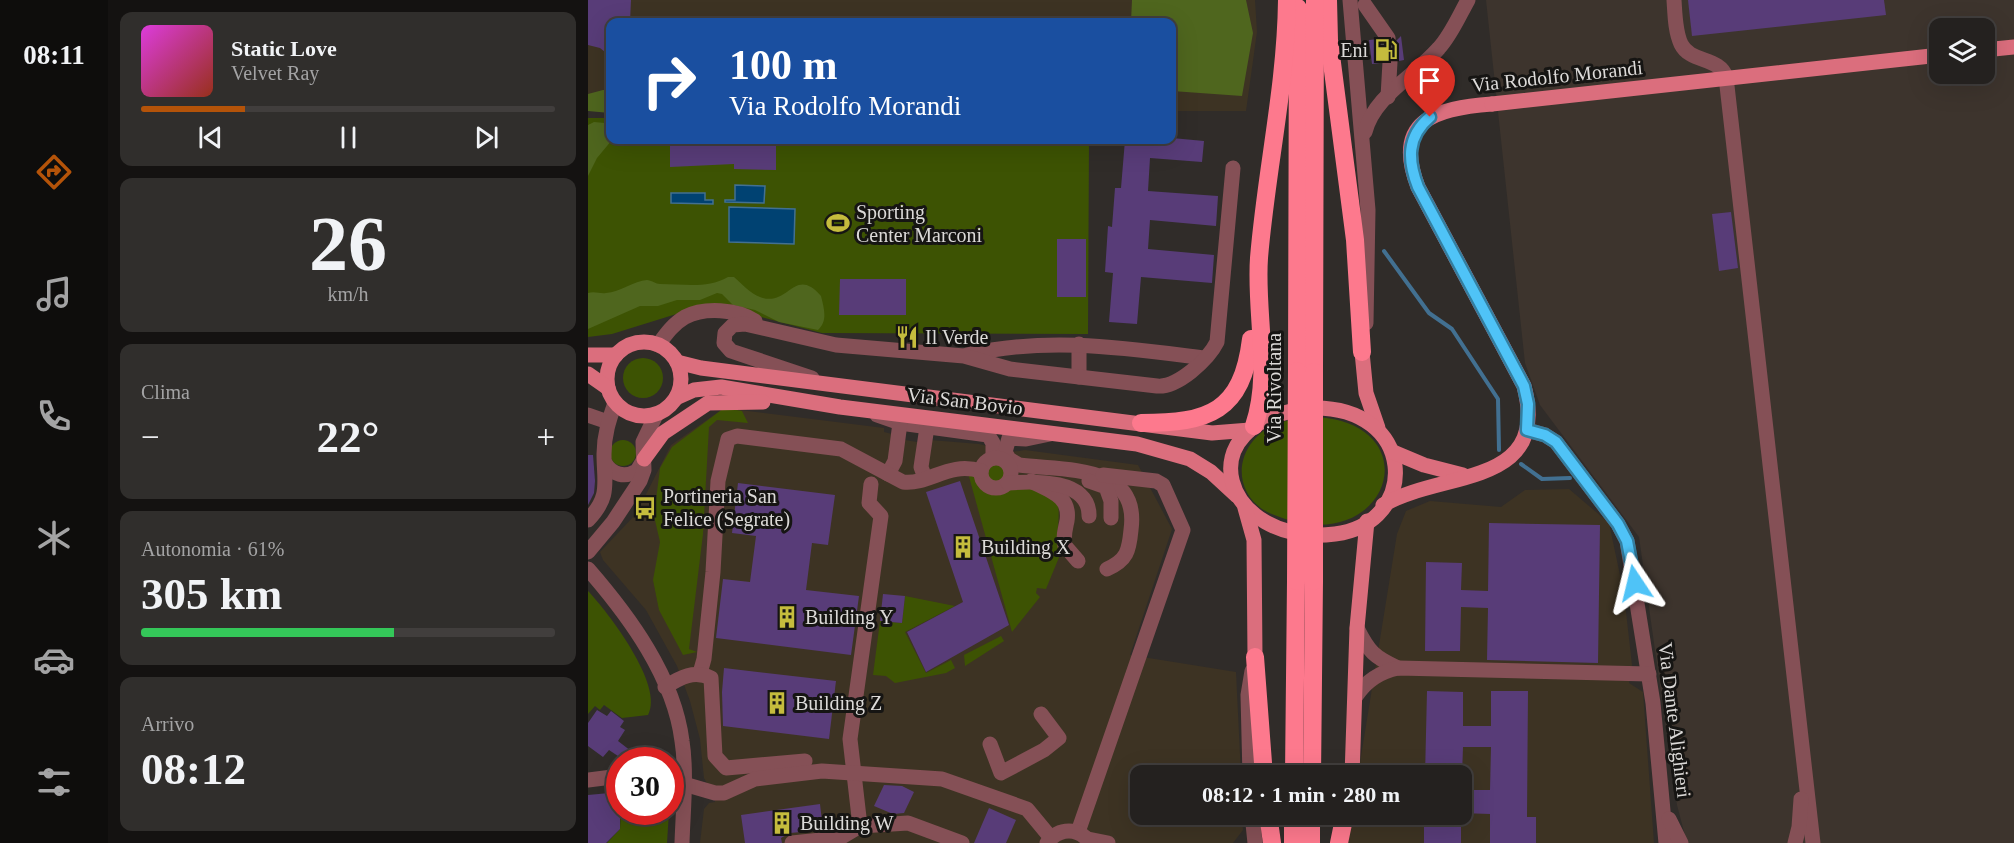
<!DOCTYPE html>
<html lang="it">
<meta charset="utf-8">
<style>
:root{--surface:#24211f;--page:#302e2c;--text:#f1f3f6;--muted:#a3a3a4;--line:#413e3d;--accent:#b45309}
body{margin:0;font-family:"Times New Roman",serif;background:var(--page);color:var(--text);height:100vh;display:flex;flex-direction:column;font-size:22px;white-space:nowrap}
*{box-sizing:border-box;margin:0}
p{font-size:20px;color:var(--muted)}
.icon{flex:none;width:33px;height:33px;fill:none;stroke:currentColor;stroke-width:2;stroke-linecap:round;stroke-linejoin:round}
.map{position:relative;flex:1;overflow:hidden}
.details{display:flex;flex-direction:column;gap:12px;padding:12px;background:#141211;width:480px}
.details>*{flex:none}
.guide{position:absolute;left:18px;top:18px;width:570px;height:126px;border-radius:12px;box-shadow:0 6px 24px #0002,0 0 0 2px var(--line);background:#1a4fa0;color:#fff;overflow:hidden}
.fabs{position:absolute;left:1341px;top:18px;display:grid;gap:12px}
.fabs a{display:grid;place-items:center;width:66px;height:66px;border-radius:12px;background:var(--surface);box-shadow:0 6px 24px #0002,0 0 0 2px var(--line);font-size:30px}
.speed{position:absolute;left:18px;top:747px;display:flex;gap:12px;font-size:30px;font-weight:700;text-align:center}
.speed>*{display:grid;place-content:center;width:78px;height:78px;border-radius:50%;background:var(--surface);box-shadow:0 6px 24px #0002,0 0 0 2px var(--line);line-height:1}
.speed .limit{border:9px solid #d22;background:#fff;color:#111}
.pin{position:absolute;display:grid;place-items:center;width:51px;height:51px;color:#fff;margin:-62px -26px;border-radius:50% 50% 50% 0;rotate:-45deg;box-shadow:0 0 6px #0007}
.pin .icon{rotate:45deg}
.me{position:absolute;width:66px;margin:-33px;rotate:350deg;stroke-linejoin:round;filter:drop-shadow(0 0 4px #0008)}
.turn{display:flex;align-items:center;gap:21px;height:126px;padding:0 24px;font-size:27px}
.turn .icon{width:78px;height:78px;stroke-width:2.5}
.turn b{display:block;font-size:42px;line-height:51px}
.big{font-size:45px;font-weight:800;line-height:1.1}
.details .card{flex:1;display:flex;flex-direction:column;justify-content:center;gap:9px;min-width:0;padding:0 21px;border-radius:12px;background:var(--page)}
.details .dial{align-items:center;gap:0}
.dial b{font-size:78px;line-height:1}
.song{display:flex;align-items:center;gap:18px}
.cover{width:72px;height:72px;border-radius:9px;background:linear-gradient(135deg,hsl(300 70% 55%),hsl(10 70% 35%))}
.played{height:6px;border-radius:3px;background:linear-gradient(90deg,var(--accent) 25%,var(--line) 25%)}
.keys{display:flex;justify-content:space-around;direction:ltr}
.heat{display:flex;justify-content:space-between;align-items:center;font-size:33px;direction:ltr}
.charge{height:9px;border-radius:4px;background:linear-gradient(90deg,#34c759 61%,var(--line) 0)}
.trip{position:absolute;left:542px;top:765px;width:342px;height:60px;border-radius:12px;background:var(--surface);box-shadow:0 6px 24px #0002,0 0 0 2px var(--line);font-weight:800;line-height:60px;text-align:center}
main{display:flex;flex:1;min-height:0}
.menu{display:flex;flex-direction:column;width:108px;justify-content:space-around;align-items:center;background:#0e0d0c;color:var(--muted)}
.menu .icon{width:42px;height:42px}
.menu .on{color:var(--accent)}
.menu b{font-size:27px;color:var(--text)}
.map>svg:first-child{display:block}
</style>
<main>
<nav class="menu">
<b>08:11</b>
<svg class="icon on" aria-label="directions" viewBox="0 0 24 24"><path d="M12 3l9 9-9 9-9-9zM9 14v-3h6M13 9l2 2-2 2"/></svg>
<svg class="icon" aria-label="music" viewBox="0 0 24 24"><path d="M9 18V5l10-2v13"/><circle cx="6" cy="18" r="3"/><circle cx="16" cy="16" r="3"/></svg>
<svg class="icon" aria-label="phone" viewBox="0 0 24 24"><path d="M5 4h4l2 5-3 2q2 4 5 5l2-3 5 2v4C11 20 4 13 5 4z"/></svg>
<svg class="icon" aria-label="climate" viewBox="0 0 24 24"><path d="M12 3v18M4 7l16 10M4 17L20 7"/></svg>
<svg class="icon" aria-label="car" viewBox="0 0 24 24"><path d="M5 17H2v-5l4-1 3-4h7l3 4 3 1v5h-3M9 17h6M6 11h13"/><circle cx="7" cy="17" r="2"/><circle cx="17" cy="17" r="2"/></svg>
<svg class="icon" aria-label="filters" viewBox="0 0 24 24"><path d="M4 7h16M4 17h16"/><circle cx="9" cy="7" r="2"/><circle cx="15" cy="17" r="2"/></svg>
</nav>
<section class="details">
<div class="card">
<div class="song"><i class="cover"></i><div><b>Static Love</b><p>Velvet Ray</p></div></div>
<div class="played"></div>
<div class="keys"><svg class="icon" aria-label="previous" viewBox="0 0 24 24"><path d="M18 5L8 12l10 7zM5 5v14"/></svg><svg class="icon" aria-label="pause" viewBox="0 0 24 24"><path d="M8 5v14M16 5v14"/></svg><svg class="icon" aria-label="next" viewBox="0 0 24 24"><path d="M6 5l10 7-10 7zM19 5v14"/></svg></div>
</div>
<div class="card dial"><b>26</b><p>km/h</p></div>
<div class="card"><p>Clima</p>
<div class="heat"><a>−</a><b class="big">22°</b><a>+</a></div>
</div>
<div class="card"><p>Autonomia · 61%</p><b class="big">305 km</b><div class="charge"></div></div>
<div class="card"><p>Arrivo</p><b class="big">08:12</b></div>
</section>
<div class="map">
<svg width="1426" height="843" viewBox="0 0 1426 843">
<rect width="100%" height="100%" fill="#302c29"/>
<g fill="#3d3323">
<polygon points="0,0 667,0 669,32 658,111 584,111 584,22 22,22 22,110 0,110"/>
<polygon points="136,408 296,428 296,432 304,434 305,438 341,444 342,440 391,444 424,452 437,450 550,465 584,529 542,655 648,672 653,775 552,776 552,814 654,815 655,830 645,843 112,843 116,809 121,803 127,802 127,798 116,778 112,739 102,701 89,666 58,610 15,560 12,552 48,514 83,445"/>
<polygon points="981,489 1021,523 1036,594 1044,665 1041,683 1055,692 1066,843 760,843 764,815 873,814 873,776 770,775 809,534 818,511 842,501 913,507 937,490"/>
</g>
<path fill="#3d342d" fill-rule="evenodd" d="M898,0H1426V843H1099L1089,805L1051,537L952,405L937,363ZM1352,28H1396V74H1352Z"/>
<g fill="#3d5303">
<polygon points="0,118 22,118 22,140 501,140 500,334 234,333 139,308 111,307 24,334 0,337"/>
<circle cx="55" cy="378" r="20"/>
<polygon points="136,408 154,411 160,423 129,420 121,427 115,534 101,649 109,652 95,655 71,610 65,580 72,542 66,516 72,468 84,447"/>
<path d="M730,417C835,425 806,540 713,523C700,520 685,516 674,509C643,487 649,445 682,427C696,419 714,419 730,417Z"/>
<circle cx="35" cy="453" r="13"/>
<path d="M405,464L416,467L417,478L468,496C475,518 465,534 472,555L458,589L449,588L448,593L452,597L424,632L380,473L393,479H399V471Z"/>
<path d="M0,591C20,612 77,686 60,715L34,718L16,705L12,710L7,706L0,714Z"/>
<polygon points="317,596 367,606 317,632 338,673 363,660 367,668 358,673 307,683 298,676 285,675 292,621 314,623"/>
<polygon points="413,636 416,641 377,666 376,655"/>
<polygon points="0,796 33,812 81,812 79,843 19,843 32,829 33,814 31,829"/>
</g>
<g fill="#4f661e">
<polygon points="544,0 658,0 665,33 654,96 584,91 584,22 543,22"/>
<polygon points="15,90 22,90 22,113 0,111 0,94"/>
<polygon points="6,122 17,123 22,126 24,140 9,158 0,176 0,125"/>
<path d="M140,277H146C153,283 163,294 172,297C201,308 206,265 233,296C236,308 240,321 230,330L191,322L167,310L145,305L134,294L129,293L112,300H89L70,306H52L0,329V293C7,291 12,294 18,293C32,292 46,281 59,280C63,280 68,284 72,284C96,284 119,289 140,277Z"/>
</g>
<g fill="#004272" stroke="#427091" stroke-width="1.5">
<polygon points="147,185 177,186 176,203 137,202 137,200 147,200"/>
<polygon points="83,193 117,193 117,200 125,200 125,204 83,203"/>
<polygon points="141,207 207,209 206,244 141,242"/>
</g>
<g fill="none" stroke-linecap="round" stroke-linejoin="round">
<g stroke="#427091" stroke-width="4">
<polyline points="796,251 841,313 864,329 910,399 911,450"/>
<polyline points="933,464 954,479 982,478"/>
</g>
</g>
<g fill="#583c78">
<polygon points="0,0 43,0 42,22 22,22 22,56 12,48 0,45"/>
<polygon points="1100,0 1296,0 1298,15 1104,36"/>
<polygon points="813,36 816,60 811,61 808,54 802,52 794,56 792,63 784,64 781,40 789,39 795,47 801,48"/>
<polygon points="584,138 616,141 614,162 562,158 560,191 630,196 628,226 562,220 560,249 626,255 624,283 553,277 549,324 521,322 525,273 517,272 520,226 524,227 527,188 533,188 537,140 563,141"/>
<polygon points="82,140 188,140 188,170 146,169 146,164 82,167"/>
<polygon points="1143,212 1150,268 1131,271 1124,214"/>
<rect x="469" y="239" width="29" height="58"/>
<polygon points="252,279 318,279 318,315 251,315"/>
<polygon points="0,455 5,455 7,481 6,493 0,505"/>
<polygon points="372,481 421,625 338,672 319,632 375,602 338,492"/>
<polygon points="150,483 247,495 240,545 224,543 218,590 271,596 263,655 128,638 135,579 162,582 168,536 144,533"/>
<polygon points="901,523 1012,525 1010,663 899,660 900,608 873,607 872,651 837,651 838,562 874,563 873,590 900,591"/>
<polygon points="295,594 317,596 314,623 292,621"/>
<polygon points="136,668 248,681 241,739 135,726 134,692"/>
<polygon points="839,691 875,692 875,726 903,726 903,691 940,691 939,817 948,817 948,843 902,843 902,814 873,813 873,790 902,790 903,747 875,747 874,776 837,776"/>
<polygon points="9,710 19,716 23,711 36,721 32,727 37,730 30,741 43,751 36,760 21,750 15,757 0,746 0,723"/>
<polygon points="296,785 314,786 326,792 316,813 305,814 286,806"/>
<polygon points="32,792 32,829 18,843 0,843 0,795"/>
<polygon points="232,804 235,830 202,833 193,838 194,843 157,843 153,815"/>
<polygon points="401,808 428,820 418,843 386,843"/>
<rect x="836" y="814" width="37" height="29"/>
</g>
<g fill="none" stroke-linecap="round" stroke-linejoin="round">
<polyline stroke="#4a4643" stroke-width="15" stroke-dasharray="15 8" stroke-linecap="butt" points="800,38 802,62"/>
<g stroke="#855056" stroke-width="15">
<polyline points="762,0 780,210 778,323"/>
<path d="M1086,0C1087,14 1087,31 1093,44C1102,63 1132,57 1138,77L1225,843"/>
<polyline points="777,5 800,38"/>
<polyline points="800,97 802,62"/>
<path d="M777,132C786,96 827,76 851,48C863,35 871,16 880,0"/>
<polyline points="491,344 491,377"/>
<path d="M70,345C78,334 85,324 97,317C116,307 149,309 167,321"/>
<path d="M379,355C458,336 537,348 616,358"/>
<path d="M224,378L143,351L136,343L137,333L145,325L157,324L248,345L376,356L422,369L569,386C589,388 620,360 629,342L645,168"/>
<polyline points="0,415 20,422"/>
<polyline points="289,415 312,423 400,435 405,443 405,458"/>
<polyline points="939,430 957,435 968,442 1030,524 1039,541 1065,703 1078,843"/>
<path d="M462,434L438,439L421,438L417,452L421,459L431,465C476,471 552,463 543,530C541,551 539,560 519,569"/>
<circle cx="408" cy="473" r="15"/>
<path d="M17,463C24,475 37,478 49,471L56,459"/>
<polyline points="300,474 307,461 312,423"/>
<polyline points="337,478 333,467 339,427"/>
<path d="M443,481C462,491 483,496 479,521C477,530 475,537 477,546L490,561"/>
<polyline points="501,481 518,487 523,501 523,518"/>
<path d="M420,483C446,481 502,479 501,516"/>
<polyline points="283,484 281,503 293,516 262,739 272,826 320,823 374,843"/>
<path d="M0,520C23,496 16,483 16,454C16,435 21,420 27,403"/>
<polyline points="0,552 25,522 52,481 56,470 55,442 68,415"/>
<path d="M0,569C41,616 86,677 94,741C99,773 95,811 94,843"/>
<path d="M769,628C781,652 786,657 810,668"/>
<path d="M112,673L116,659L125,572L130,481L140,439L149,436L253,449L315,482C342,485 360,461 393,471"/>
<path d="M77,687C93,677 106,670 123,678L127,756L138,768L217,761"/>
<path d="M768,696C779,680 792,672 810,668L1061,674"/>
<polyline points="402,744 413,773 456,750 471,738 453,714"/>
<polyline points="662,776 660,695 664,671"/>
<polyline points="0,780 32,776"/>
<polyline points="96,784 127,793 136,793 167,779 234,771 354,779 439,809 463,838"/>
<polyline points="664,814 667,843"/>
<polyline points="1081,819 1093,843"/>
<polyline points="490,832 595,530 575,485 568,481 515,475"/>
<polyline points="500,839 520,843"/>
<polyline points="204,843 252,838 272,826"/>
<path d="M459,843C471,827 491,827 502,843"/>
<polyline points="1207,843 1211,827 1213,799"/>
</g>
<g stroke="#db6e7d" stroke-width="15">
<polyline points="1396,50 1426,47"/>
<circle cx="56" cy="379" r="37"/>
<polyline points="774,352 778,393 790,428"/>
<polyline points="0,355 28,355"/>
<polyline points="89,362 113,368 624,433 662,430"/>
<polyline points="0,374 20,388"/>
<polyline points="88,398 106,390 133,387 252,407 549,444 602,459 623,472 649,496"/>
<path d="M723,408C829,405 833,523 747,534C634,548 594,421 723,408Z"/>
<polyline points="805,452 836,465 875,475"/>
<polyline points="56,459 75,433 120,403 175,402"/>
<path d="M795,505C855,470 963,488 936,386L830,187C804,120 848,108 904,104"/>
<polyline points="657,508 666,540 667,657"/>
<polyline points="764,776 769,628 779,521"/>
</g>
<g stroke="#fd798d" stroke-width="18">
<polyline points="740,0 741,40 767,240 774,352"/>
<polyline points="709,371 710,8"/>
<polyline points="726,372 727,0"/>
<path d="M553,423C621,423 654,412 663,339"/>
<path d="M666,426C684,373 667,313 671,258C678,172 698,87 699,0"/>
<polyline points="667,657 676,776"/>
<polyline points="706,776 708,581"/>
<polyline points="724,776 726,581"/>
<polyline points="680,814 684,843"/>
<polyline points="705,843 705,814"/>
<polyline points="723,843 723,814"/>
<polyline points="751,843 757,814"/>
</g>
<polyline stroke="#db6e7d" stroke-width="15" points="904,104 1352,55"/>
<g stroke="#fd798d" stroke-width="18">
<polyline points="708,581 709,371"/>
<polyline points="726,581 726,372"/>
</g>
</g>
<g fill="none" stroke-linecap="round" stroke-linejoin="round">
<g stroke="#337fa1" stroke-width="15">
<path id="route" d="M842,117C818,137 820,161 830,187L936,386L940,404L939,430L957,435L968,442L1030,524L1039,541L1047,583"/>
</g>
<use href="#route" stroke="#4fc3f7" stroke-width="10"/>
</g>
<defs>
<g id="fuel-bare" transform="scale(1.8)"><path d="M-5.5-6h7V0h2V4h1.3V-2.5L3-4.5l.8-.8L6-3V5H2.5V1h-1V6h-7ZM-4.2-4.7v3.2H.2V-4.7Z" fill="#c5bc3d" stroke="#161513" stroke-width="2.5" paint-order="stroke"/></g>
<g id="stadium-bare" transform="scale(1.8)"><path d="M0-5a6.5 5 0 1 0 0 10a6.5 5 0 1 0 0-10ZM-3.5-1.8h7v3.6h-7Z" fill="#c5bc3d" stroke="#161513" stroke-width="2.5" paint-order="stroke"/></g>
<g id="restaurant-bare" transform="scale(1.8)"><path d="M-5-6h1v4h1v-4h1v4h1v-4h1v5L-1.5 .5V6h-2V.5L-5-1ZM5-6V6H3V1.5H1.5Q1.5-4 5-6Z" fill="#c5bc3d" stroke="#161513" stroke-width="2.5" paint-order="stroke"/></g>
<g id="bus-bare" transform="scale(1.8)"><path d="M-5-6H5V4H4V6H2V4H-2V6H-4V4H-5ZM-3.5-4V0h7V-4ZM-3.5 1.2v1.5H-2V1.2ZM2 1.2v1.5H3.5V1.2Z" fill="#c5bc3d" stroke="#161513" stroke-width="2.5" paint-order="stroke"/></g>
<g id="building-bare" transform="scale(1.8)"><path d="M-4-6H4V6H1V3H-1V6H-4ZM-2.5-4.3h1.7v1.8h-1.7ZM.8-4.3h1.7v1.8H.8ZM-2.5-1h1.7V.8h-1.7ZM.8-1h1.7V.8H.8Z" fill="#c5bc3d" stroke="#161513" stroke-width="2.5" paint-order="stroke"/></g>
</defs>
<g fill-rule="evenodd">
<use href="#fuel-bare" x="798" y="50"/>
<use href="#stadium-bare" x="250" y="223"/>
<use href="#restaurant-bare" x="319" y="337"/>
<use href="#bus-bare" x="57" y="508"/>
<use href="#building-bare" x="375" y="547"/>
<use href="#building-bare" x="199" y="617"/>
<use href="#building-bare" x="189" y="703"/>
<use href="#building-bare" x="194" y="823"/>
</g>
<g text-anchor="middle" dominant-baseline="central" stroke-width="6" stroke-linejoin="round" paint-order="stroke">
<g font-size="20" fill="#dcdad8" stroke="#161513" text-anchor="start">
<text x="780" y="50" text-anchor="end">Eni</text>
<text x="268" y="212">Sporting<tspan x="268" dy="23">Center Marconi</tspan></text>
<text x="337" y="337">Il Verde</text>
<text x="75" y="496">Portineria San<tspan x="75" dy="23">Felice (Segrate)</tspan></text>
<text x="393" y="547">Building X</text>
<text x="217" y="617">Building Y</text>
<text x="207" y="703">Building Z</text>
<text x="212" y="823">Building W</text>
</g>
<g font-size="20" fill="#dcdad8" stroke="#161513">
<text transform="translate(969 76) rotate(-6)">Via Rodolfo Morandi</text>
<text transform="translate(686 388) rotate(-90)">Via Rivoltana</text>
<text transform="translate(377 401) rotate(7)">Via San Bovio</text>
<text transform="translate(1087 720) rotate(83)">Via Dante Alighieri</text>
</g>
</g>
</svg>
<div class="fabs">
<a><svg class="icon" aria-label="layers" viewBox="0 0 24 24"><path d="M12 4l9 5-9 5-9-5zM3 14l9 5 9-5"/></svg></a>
</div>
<div class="speed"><div class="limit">30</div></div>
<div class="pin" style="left:842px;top:117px;background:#d93025"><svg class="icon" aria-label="arrive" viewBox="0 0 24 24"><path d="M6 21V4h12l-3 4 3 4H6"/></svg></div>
<svg class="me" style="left:1047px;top:583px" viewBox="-20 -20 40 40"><path d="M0-17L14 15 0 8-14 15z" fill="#4fc3f7" stroke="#fff" stroke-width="4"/></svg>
<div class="trip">08:12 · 1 min · 280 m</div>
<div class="guide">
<div class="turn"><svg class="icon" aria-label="right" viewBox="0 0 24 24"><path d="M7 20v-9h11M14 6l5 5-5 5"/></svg><div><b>100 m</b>Via Rodolfo Morandi</div></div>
</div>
</div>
</main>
